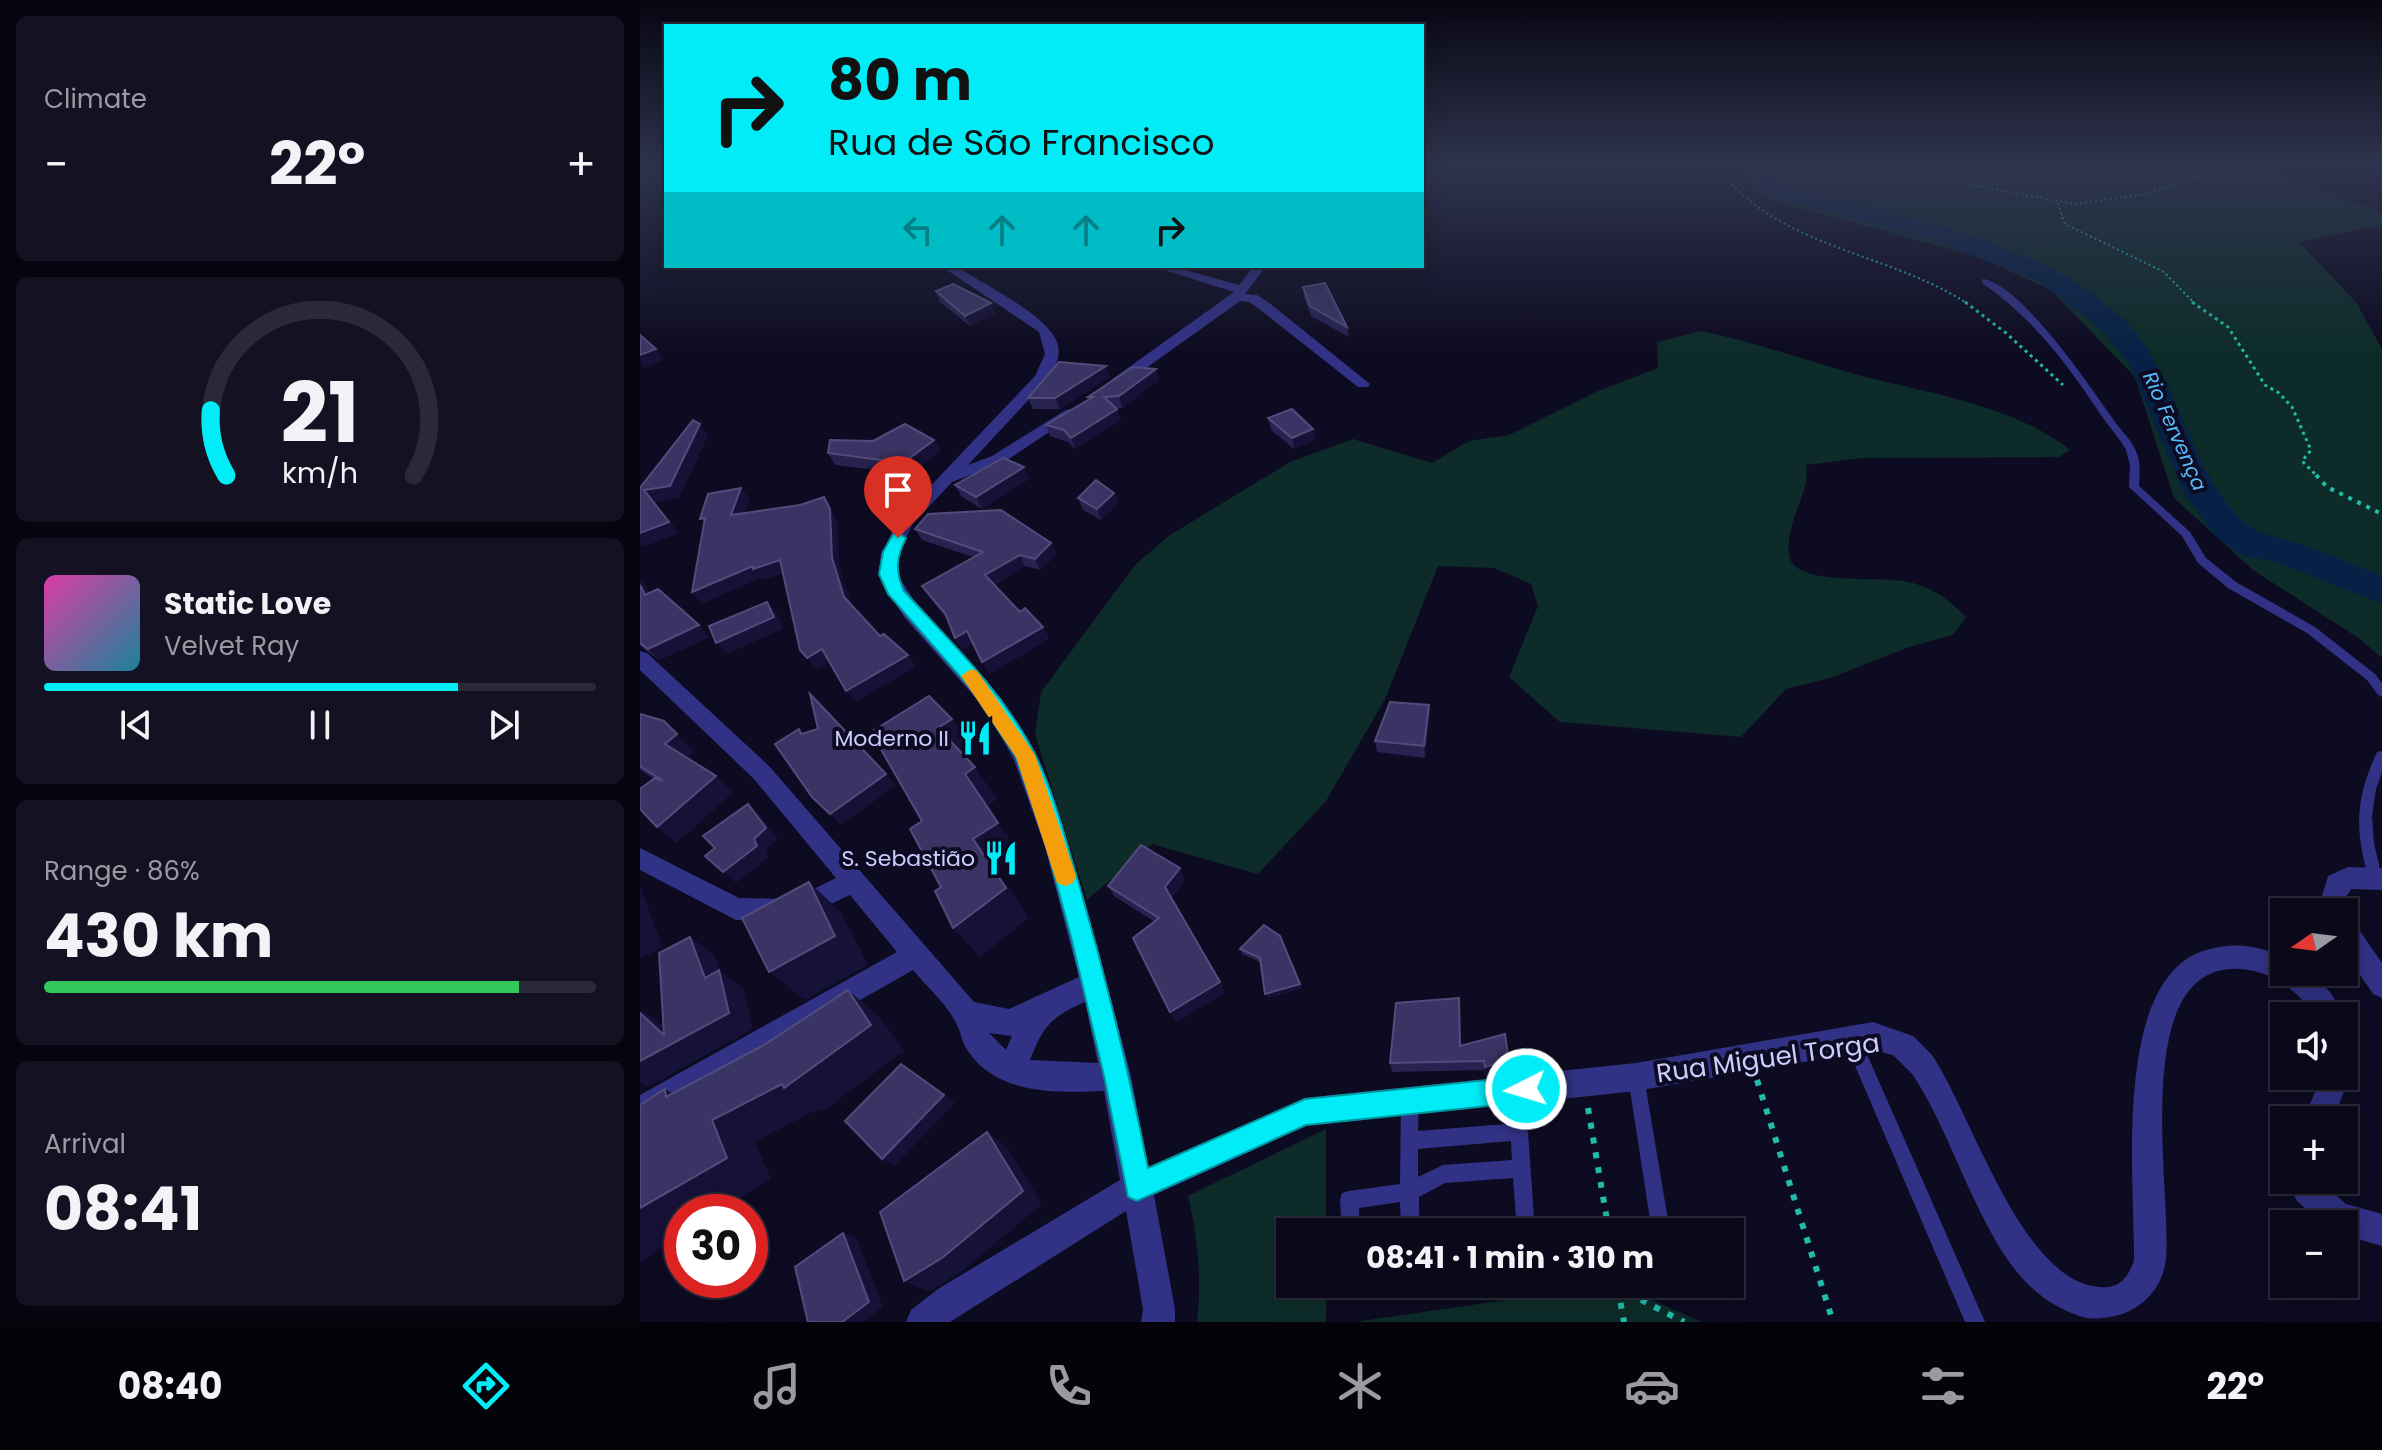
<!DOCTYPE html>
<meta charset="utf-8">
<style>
:root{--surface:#0a0819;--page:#131122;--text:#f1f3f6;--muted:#999aa2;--line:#2a2938;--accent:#00ecf6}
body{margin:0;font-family:Poppins,sans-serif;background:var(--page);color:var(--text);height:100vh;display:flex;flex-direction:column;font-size:30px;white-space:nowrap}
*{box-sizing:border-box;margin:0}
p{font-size:26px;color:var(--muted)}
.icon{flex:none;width:44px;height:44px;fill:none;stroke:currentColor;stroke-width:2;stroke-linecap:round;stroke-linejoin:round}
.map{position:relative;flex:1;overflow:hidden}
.sheet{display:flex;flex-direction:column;gap:16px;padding:16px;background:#06040e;width:640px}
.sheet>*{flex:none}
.top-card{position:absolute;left:24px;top:24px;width:760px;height:244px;border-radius:0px;box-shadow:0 4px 20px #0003,0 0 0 2px var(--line);background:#00ecf6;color:#111;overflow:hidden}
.needle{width:52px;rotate:256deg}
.fabs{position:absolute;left:1630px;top:898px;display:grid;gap:16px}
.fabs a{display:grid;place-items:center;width:88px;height:88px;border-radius:0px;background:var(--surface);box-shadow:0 4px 20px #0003,0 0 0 2px var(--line);font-size:40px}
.speed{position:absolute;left:24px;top:1194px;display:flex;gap:16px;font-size:40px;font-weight:700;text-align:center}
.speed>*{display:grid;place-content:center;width:104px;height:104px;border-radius:50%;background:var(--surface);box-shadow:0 4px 20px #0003,0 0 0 2px var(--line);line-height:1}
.speed .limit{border:12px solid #d22;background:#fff;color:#111}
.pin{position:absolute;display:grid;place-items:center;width:68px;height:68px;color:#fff;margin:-82px -34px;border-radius:50% 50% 50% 0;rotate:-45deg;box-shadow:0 0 8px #0007}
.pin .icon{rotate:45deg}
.me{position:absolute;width:88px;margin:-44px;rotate:265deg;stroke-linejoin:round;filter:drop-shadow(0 0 6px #0008)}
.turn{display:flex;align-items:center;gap:28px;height:168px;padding:0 32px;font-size:36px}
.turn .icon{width:104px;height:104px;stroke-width:2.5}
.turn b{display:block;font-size:56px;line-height:68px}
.lanes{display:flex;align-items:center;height:76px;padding:0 32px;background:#0003;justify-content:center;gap:40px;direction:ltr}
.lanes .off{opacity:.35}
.big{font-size:60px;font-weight:700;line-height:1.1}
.sheet .widget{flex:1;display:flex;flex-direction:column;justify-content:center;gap:12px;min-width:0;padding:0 28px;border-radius:12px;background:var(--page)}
.sheet .dial{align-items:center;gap:0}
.dial svg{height:208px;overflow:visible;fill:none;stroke:var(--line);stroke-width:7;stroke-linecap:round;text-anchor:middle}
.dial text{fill:var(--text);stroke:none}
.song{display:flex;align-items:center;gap:24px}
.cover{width:96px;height:96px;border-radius:12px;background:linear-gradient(135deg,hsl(320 70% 55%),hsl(190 70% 35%))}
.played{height:8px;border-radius:4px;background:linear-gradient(90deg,var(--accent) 75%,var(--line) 75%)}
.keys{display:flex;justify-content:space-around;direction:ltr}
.heat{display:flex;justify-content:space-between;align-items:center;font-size:44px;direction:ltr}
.charge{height:12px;border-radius:6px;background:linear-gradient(90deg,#34c759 86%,var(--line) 0)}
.trip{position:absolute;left:636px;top:1218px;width:468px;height:80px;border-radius:0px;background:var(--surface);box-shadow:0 4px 20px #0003,0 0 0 2px var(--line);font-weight:700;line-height:80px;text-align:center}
.menu{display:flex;height:128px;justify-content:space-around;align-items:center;background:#04030a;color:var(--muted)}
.menu .icon{width:56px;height:56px}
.menu .active{color:var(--accent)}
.menu b{font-size:36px;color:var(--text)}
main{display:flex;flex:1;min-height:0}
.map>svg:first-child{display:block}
</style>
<main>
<section class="sheet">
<div class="widget"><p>Climate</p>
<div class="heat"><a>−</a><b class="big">22°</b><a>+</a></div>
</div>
<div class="widget dial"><svg viewBox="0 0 100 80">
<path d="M14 69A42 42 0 1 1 86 69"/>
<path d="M14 69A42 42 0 0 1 8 44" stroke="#00ecf6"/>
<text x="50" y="56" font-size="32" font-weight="700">21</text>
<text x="50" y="72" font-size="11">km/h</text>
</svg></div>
<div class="widget">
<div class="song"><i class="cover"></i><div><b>Static Love</b><p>Velvet Ray</p></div></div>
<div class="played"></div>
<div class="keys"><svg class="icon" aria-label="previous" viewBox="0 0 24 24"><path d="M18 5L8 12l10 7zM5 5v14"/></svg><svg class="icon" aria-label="pause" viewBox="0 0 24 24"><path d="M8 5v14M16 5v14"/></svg><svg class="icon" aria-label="next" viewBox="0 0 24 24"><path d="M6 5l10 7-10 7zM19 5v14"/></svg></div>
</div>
<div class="widget"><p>Range · 86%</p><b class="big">430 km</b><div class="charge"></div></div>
<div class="widget"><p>Arrival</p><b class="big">08:41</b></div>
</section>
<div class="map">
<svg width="1742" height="1322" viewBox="0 0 1742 1322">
<rect width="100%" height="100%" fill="#0d0b21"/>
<g fill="#0d2c29">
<polygon points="1110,167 1617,167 1742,212 1742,225 1659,242 1716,302 1742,349 1742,658 1720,639 1613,570 1534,498 1495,377 1411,290 1339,257 1124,198 1111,182"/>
<path d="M1061,331C1110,341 1156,357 1204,371C1277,392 1369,402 1430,450L1419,457L1221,458L1166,465C1171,493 1145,521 1149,555C1153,588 1244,575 1269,582C1296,589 1306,598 1326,617L1313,635L1269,647L1190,678L1146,689L1101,737L920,722L869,677L898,606L891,584L854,568L798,566L745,699L686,801L618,874L512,844L447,900L395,734L401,692L495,565L530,535L650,462L713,439L792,463L829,441L869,435L958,391L1018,368L1017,342Z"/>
<path d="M686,1129V1232H650V1284H686V1322H557C562,1280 558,1237 548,1196Z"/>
<polygon points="975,1284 1062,1322 715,1322"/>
</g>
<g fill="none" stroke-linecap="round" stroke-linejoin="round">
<path fill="#062145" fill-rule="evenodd" d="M1113,167H1133L1141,183L1150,188C1256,215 1400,240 1481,317C1541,374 1547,468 1602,520C1619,536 1636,536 1657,543C1686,553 1714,565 1742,576V604L1635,562L1603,556L1577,537L1545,496L1489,364L1461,329L1398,281L1287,238L1134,198L1120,187Z"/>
<g stroke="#21bdab" stroke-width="2" stroke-dasharray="2 3" stroke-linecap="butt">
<polyline points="1280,167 1328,184 1433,204 1500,195 1545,182 1581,167"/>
<path d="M1085,177C1147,249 1252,254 1328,304"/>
<polyline points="1418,203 1425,224 1524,272 1555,304"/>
</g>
<g stroke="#21bdab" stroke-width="3" stroke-dasharray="3 4" stroke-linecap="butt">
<polyline points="1325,302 1366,333 1423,385"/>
<polyline points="1552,302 1588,327 1625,385 1639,393 1652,407 1671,450 1662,461 1678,477"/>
</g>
<polyline stroke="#21bdab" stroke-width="4" stroke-dasharray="4 6" stroke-linecap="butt" points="1676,475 1687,487 1742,514"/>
<g stroke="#21bdab" stroke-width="6" stroke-dasharray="6 9" stroke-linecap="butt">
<polyline points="1117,1080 1193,1322"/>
<polyline points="948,1108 969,1232"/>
<polyline points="977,1284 978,1288 1044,1322"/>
<polyline points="978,1288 984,1322"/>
</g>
<g fill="#313285" fill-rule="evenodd">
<path d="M1342,279C1380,282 1451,388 1473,419C1480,430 1490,438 1495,449C1501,461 1500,474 1499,486L1550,532L1566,558L1596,582L1675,627L1735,674L1742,683V697L1738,695L1727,680L1667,633L1588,588L1558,563L1542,536L1489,487L1490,465L1486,450C1479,437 1469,427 1461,415C1427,364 1393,318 1342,283Z"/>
<path d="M1742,751V772L1736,789L1732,816L1734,843L1742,878L1740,882L1735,883L1730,882L1728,877C1715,827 1715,800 1737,752Z"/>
<polygon points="1212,1032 1218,1034 1345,1322 1325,1322 1204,1040 1206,1034"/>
<polygon points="996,1069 1002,1071 1004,1077 1030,1232 1012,1232 988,1077 990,1071"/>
<path d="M770,1090L776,1093L779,1099L778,1131L879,1123L885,1126L888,1132L895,1232H877L873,1178L805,1183L779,1197V1232H761L760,1202L719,1208L720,1232H702L700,1200L702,1193L709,1191L760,1184L761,1099L764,1093ZM871,1141L872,1160L803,1165L778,1177V1149Z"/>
</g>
<g fill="#313285" fill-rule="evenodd">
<path d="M301,266H315C340,282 414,318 418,346C421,359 413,371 406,381L328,465L352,456L424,411L429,409L437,414L364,462L312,482L272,525L259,554L257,574L279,608L362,700L382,732L408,788L460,957L491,1076L508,1167L665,1098L996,1063L1233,1022L1273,1036L1292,1055C1332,1114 1381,1281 1459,1287C1479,1289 1487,1279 1494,1261C1495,1182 1471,978 1566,950C1595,942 1617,945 1644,957V972H1670L1691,993L1704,1016H1675C1658,991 1632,971 1601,969C1487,961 1532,1191 1526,1258C1522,1299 1486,1322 1446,1318C1394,1303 1368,1266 1345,1221C1320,1173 1302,1120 1273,1075L1253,1055L1233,1050L996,1091L666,1126L514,1195L535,1309V1322H501L503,1309L486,1211L310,1322H266L271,1310L298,1289L480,1180L464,1091C418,1093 357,1095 328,1051C322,1043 321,1032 316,1023C307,1004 287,987 273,970L0,1125V1095L257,952L210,895L155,921L96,920L0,870V848L99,898L153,899L196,878L113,778L0,670V651L7,653L129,766L334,1002L369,1009L439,977L405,847L374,760L347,711L265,618L243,585L239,574L241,554L259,519L395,376L405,354L399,332ZM445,1002L458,1063L390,1060C404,1025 411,1017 445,1002ZM349,1033L372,1036L366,1050Z"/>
<polygon points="512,266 531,266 599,285 614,266 626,266 605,294 617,295 628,302 730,384 728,387 718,387 618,308 609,302 600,301 481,386 471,386 471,380 594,292"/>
<polygon points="1708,867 1742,868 1742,890 1711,889 1705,899 1710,912 1707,919 1713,921 1742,963 1742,998 1733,994 1704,951 1704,912 1686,912 1681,899 1688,876"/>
<polygon points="1704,1065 1710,1076 1693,1120 1663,1120 1682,1076 1704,1076"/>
<polygon points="1646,1180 1679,1180 1706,1204 1742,1214 1742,1246 1704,1235 1704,1224 1682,1224 1657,1201"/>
</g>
</g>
<g fill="#282251">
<polygon points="663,287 707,327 709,337 671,316 664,297"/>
<polygon points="296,291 355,314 330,326 300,302"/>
<polygon points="516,369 519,380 482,408 476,408 481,420 435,449 428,442 410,436 406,425 449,400 448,397"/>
<polygon points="470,377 420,409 393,409 388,398"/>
<polygon points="628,418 673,429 675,440 654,449 631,430"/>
<polygon points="294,440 300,451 270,474 195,465 188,453"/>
<polygon points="389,479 342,509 321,496 315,485"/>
<polygon points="474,493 478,504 461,520 443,510 438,498"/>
<polygon points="275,529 417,554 400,570 385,566 354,585 380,612 403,627 409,639 349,674 333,643 322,650 315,638 307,619 289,597 282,586 333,557 282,540"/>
<polygon points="0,578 9,593 70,637 19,660 3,648 0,645"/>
<polygon points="789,705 790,716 785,758 737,752 735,741"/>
<polygon points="0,714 54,751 46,758 93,792 36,843 14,779 0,770"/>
<polygon points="545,879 531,898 585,992 537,1022 530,1012 515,922 474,896 468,886"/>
<polygon points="624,925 662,988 628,998 620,962 602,954 600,949"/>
<polygon points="819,998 821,1045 869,1070 845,1076 844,1070 752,1072 750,1063"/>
</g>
<g fill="#161136">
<polygon points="354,266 375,266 357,272"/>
<polygon points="351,303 355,314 330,326 325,316"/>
<polygon points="16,349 24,360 5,368 0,361 0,355"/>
<polygon points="466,366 470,377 420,409 415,398"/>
<polygon points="516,369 519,380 482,408 479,396"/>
<polygon points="477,409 481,420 435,449 431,438"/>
<polygon points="60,424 68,436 39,498 14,502 39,533 3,547 0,544 0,533 4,490"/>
<polygon points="673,429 675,440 654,449 652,438"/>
<polygon points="294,440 300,451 270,474 263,463"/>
<polygon points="384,467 389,479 342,509 336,497"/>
<polygon points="101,488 110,500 100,527 91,515"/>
<polygon points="474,493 478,504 461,520 457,509"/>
<polygon points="184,497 197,521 200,570 213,609 204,597 192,558"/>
<polygon points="411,543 417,554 400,570 395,559"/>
<polygon points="380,555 385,566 351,586 345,575"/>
<polygon points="140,560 149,572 122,580 120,578 62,604 52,592 113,566"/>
<polygon points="0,578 3,581 16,606 5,595 0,585"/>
<polygon points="127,602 137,614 143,629 87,654 76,643"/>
<polygon points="59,625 70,637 19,660 8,649"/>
<polygon points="403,627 409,639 349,674 342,662"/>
<polygon points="327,631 334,642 322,650 315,638"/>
<polygon points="182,649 191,661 176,669 167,658"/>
<polygon points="268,655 276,667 215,702 206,691"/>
<polygon points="789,705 790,716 785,758 784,746"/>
<polygon points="312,719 335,752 321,761 298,728"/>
<polygon points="24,721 54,751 42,761 25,744"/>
<polygon points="335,767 357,799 348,806 380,855 356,870 389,918 340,957 313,928 333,839 325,774"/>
<polygon points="246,774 256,786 200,825 190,814"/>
<polygon points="76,776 93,792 36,843 17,827"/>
<polygon points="108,804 120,815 138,839 126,850 129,857 96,883 83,872 114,839"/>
<polygon points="540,868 545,879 530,898 525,887"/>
<polygon points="169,882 201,912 228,965 165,1000 129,972"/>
<polygon points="0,885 22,947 0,959"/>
<polygon points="50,937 74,954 80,971 103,987 113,1029 8,1087 0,1083 0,1061 24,1035 0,1013 0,1010 14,1018 39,1040 65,978"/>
<polygon points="580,982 585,992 537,1022 530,1012"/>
<polygon points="660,984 662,988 628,998 625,994"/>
<polygon points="208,990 240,1017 264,1051 182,1112 178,1109 115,1142 131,1179 75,1212 42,1212 42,1232 0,1263 0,1208 72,1120"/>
<polygon points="869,1061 869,1070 845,1076 845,1067"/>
<polygon points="25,1089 70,1113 26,1097"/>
<polygon points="304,1095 315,1103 254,1166 242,1159"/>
<polygon points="347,1132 367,1147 402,1204 325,1269 289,1292 264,1281"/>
<polygon points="203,1233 217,1239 243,1307 223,1322 202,1322"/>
</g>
<g fill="#3a3464" stroke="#514c7c" stroke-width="2">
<polygon points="685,283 707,327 670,306 663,287"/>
<polygon points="313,284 351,303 325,316 296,291"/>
<polygon points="0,335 16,349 0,355"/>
<polygon points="419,362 466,366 415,398 388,398"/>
<polygon points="493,367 516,369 479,396 464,397 477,409 431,438 424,430 406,425 453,397 448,397"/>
<polygon points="652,409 673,429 652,438 628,418"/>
<polygon points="53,420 60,424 30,486 4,490 29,522 0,533 0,488"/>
<polygon points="265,424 294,440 263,463 188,453 190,440 233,441"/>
<polygon points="363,458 384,467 336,497 315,485"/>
<polygon points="456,480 474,493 457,509 438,498"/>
<polygon points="101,488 91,515 160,505 184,497 190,509 192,558 204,597 240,636 244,634 268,655 206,691 182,649 167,658 160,650 140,560 113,569 113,566 52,592 65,518 60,519 68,494"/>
<polygon points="361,510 411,543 395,559 380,555 345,575 380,612 385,608 403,627 342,662 327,631 315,638 305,613 282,586 343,552 275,529 288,514"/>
<polygon points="0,585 5,595 18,589 59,625 8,649 0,643"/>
<polygon points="127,602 134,617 76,643 69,626"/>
<polygon points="170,694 246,774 190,814 172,797 135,744 159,729 161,734 178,729"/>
<polygon points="289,696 312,719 298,728 335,767 325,774 358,823 333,839 366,888 313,928 295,891 301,887 270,829 282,821 231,732"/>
<polygon points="750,702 789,705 784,746 735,741"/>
<polygon points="0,714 24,721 37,734 25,744 76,776 17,827 0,809 0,789 15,778 23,781 0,766"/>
<polygon points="108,804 126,828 114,839 117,846 83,872 65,856 75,848 63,836"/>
<polygon points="501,845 540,868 525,887 580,982 530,1012 493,938 519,918 468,886"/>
<polygon points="169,882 195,936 129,972 102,918"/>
<polygon points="624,925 640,936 660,984 625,994 620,958 600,949"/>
<polygon points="50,937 65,978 79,970 89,1013 0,1061 0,1013 24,1035 19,953"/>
<polygon points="208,990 231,1025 144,1088 142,1084 72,1120 87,1158 0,1208 0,1105 25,1089 26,1097 124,1045"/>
<polygon points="819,998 820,1046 865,1034 869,1061 845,1067 844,1061 750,1063 756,1003"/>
<polygon points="261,1064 304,1095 242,1159 205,1121"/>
<polygon points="347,1132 383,1191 302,1258 264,1281 240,1212"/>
<polygon points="203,1233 229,1302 202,1322 168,1322 155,1267"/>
</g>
<linearGradient id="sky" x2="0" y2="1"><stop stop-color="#070612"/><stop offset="0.47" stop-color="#2f344e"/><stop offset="1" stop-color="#2f344e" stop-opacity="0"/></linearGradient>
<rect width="1742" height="352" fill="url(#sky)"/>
<path fill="#00ecf6" stroke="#0099a0" stroke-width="2" d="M258,532L266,538C256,558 255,571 264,591C310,641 362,691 394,752C414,792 426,841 439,884C466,978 489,1072 508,1168L665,1099L886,1076L896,1080L899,1089L896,1098L886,1102L666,1125L497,1201L488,1197L464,1076L431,937L406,845L376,757L331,689L248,594L239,574L243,552L253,534Z"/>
<polygon fill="#f59e0b" points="331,669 337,671 395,755 436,876 433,883 425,886 417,883 376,757 321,676"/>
<defs>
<g id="restaurant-bare" transform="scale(2.76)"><path d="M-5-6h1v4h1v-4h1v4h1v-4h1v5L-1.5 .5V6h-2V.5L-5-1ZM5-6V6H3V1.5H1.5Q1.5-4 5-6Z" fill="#00ecf6" stroke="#0d0b21" stroke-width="2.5" paint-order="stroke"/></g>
</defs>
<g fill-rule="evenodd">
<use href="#restaurant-bare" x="335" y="738"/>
<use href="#restaurant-bare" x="361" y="858"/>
</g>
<g text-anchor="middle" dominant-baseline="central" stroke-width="8" stroke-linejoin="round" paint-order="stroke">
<g font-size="20" font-style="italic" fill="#59bcff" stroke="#0d0b21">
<text transform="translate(1535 431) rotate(66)">Rio Fervença</text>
</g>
<g font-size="22" fill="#cecbff" stroke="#0d0b21" text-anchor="end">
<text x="309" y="738">Moderno II</text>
<text x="335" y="858">S. Sebastião</text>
</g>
<g font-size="26" fill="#cecbff" stroke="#0d0b21">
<text transform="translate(1128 1058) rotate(-8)">Rua Miguel Torga</text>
</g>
</g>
</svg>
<div class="fabs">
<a><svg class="needle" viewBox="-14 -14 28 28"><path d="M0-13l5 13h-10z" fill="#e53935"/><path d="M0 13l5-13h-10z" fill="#999aa2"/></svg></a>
<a><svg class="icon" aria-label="sound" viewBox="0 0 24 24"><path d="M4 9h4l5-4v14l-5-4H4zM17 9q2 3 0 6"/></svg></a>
<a>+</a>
<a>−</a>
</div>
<div class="speed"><div class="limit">30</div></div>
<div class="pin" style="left:258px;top:538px;background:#d93025"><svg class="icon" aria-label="arrive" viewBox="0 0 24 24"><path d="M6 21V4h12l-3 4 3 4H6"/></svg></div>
<svg class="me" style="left:886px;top:1089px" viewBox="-20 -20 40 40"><circle r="17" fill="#00ecf6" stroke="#fff" stroke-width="3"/><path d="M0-11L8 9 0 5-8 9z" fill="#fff"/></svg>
<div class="trip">08:41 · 1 min · 310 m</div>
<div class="top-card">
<div class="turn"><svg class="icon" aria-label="right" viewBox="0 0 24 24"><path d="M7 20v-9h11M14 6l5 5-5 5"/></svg><div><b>80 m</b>Rua de São Francisco</div></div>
<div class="lanes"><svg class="icon off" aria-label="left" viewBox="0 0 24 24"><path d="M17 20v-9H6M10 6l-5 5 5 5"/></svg><svg class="icon off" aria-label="ahead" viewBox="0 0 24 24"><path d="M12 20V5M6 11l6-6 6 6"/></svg><svg class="icon off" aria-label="ahead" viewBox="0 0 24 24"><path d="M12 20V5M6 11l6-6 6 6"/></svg><svg class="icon" aria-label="right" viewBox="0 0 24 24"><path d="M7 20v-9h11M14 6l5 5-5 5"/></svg></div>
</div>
</div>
</main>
<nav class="menu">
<b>08:40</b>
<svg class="icon active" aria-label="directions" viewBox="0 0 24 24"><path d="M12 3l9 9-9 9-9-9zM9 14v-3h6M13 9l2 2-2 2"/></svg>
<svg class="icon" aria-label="music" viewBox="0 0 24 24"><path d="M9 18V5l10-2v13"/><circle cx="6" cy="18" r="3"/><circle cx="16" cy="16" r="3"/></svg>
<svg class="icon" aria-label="phone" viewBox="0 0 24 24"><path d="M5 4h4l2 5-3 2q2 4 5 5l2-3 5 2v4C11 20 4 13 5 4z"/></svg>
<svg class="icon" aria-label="climate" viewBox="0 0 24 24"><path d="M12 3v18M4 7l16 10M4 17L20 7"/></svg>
<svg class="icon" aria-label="car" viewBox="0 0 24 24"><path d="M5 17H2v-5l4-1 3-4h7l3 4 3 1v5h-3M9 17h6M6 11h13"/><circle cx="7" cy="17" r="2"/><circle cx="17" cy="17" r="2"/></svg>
<svg class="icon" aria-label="filters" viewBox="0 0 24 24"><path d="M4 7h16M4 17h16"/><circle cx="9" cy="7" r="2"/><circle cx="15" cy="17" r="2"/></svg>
<b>22°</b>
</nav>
